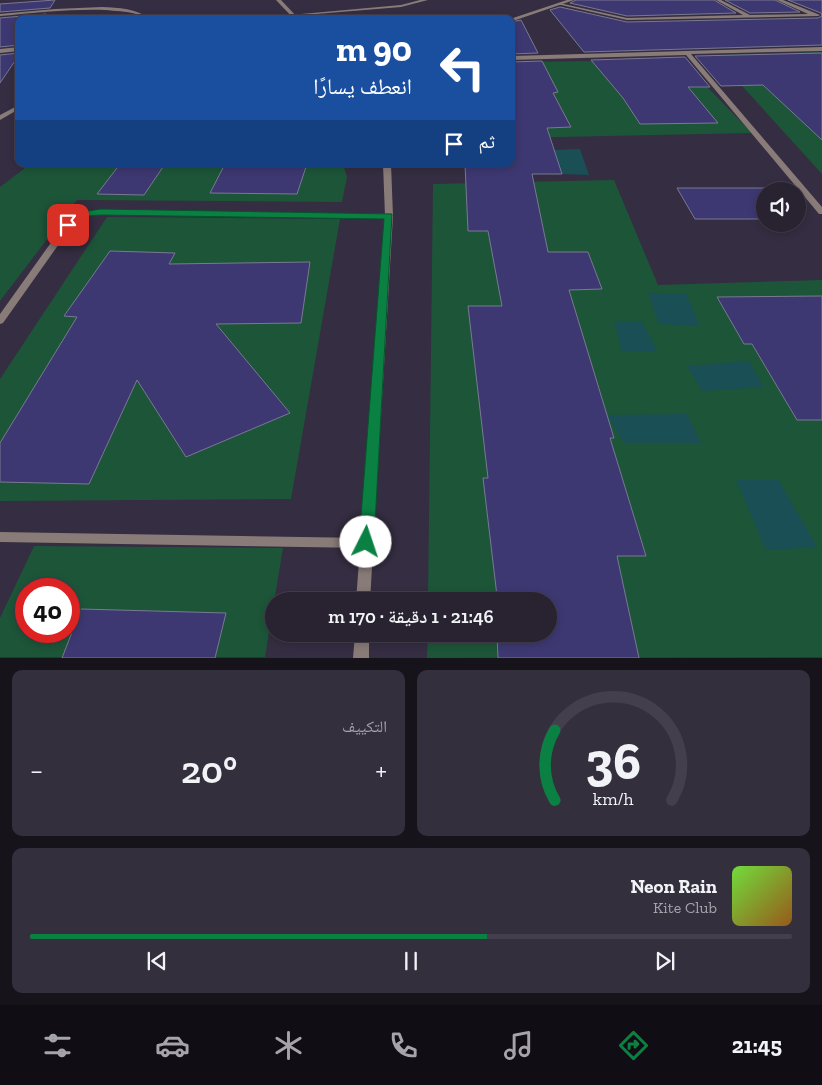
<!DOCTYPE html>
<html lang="ar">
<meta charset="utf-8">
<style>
:root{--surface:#282231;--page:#342f3d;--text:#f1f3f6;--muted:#a5a4ab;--line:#443f4d;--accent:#0b8043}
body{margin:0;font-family:"Zilla Slab","Noto Naskh Arabic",serif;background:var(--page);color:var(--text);direction:rtl;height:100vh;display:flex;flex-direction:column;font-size:19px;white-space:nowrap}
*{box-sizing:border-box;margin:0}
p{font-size:16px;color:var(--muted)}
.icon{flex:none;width:28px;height:28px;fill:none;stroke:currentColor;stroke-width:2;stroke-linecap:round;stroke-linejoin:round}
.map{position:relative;height:658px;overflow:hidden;direction:ltr}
.drawer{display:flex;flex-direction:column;gap:12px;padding:12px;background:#16131b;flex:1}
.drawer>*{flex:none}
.top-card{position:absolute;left:15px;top:15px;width:500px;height:152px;border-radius:10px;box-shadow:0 2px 8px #0003,0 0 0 1px var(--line);direction:rtl;background:#1a4fa0;color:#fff;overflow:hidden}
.fabs{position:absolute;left:756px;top:182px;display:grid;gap:10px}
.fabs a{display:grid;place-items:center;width:50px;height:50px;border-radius:50%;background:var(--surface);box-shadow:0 2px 8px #0003,0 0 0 1px var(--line);font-size:25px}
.speed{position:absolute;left:15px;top:578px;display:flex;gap:10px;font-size:25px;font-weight:700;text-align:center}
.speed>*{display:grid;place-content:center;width:65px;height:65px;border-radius:50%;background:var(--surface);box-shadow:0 2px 8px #0003,0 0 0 1px var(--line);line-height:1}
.speed .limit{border:8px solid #d22;background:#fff;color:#111}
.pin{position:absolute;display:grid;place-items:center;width:42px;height:42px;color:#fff;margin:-21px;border-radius:10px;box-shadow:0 2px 8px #0006}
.me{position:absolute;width:55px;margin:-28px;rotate:4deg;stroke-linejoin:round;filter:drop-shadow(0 0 4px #0008)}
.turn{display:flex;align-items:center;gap:18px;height:105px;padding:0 20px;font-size:22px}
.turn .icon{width:65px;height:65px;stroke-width:2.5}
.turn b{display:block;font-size:35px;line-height:42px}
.then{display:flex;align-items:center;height:48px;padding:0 20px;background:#0003;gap:10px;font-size:19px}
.big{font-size:38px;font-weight:600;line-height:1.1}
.drawer .card{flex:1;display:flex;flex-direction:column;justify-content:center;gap:8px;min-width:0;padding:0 18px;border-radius:10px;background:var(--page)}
.drawer .dial{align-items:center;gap:0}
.dial svg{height:130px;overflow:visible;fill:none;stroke:var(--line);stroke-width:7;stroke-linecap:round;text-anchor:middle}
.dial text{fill:var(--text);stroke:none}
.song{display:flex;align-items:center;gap:15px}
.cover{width:60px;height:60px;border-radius:8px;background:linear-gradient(135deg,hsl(100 70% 55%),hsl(30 70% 35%))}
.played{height:5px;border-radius:2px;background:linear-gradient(90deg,var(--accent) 60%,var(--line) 60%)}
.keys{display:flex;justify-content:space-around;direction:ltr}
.heat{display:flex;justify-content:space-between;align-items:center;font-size:28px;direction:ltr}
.drawer .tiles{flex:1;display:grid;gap:12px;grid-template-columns:1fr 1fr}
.card:last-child{grid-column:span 2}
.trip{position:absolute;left:265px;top:592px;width:292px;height:50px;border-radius:25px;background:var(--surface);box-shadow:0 2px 8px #0003,0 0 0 1px var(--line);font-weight:600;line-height:50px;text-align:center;direction:rtl}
.tab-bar{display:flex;height:80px;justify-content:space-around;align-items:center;background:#100e14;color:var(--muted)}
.tab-bar .icon{width:35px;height:35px}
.tab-bar .current{color:var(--accent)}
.tab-bar b{font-size:22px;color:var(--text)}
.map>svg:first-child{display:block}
</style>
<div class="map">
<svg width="822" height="658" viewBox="0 0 822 658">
<rect width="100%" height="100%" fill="#352d41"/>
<g fill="#1d5539" fill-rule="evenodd">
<polygon points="822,52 822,174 714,55"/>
<polygon points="681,60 752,133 511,138 511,62"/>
<polygon points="62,164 343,164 347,177 342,202 77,200 0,301 0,187 25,168"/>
<polygon points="614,180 658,285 822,280 822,657 427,658 428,634 549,634 549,601 428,601 433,184"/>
<polygon points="107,217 340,219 291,499 0,501 0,379"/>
<path d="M34,546L283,548L265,657H0V618ZM26,589H69V631H26Z"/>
</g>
<g fill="#194f55">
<polygon points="580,149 589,175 562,174 554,150"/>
<polygon points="648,293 686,294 700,326 659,324"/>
<polygon points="614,321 642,321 657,351 622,351"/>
<polygon points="749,361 764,387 702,391 687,366"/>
<polygon points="687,414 701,443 624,443 607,415"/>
<polygon points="736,479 778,479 817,547 766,550"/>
</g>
<g fill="#3d3871" stroke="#797992">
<polygon points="55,0 50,8 0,12 0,4"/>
<polygon points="576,0 714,0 736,13 627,16 570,3"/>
<polygon points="725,0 775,0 800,12 750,13"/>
<polygon points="788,0 822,0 822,45 584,52 550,10 560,7 627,22 818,18 822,16 821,13"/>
<polygon points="46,14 43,19 19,19 19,45 0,47 0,18"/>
<polygon points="521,20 538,53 511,54 511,22"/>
<polygon points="19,53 19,55 0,83 0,55"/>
<polygon points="822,53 822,140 763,85 721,86 695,56"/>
<polygon points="685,57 710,87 688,87 718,123 640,124 623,98 591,60"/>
<polygon points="542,61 558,92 553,93 571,127 547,128 562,174 532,174 548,252 588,252 602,289 569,290 614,438 610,438 646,556 617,556 639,658 498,658 497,634 549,634 549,601 495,601 494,595 497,596 483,478 488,478 468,306 502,306 488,231 468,231 465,164 511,164 511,62"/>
<polygon points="120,164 165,164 144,195 97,194"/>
<polygon points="225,164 307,164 297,194 210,193"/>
<polygon points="677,188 765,188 765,219 695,219"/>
<polygon points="110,251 175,253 169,264 310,262 301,323 216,324 290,413 186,457 137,380 89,484 0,482 0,443 77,317 64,316"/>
<polygon points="822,296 822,420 797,420 752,344 744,344 717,297"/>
<polygon points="81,609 226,613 215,658 62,658"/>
</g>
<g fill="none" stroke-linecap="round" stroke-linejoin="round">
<g fill="#887b78" fill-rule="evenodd">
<polygon points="420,0 428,0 401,7 292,16 290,15 401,5"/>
<polygon points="716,0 721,0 750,15 808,14 777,0 783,0 820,15 818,16 627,20 557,4 559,3 627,18 743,15"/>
<path d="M102,7C119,8 136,8 150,19C144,19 141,16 136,14C126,11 115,11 105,10C70,9 35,13 0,16V14L55,9Z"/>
<polygon points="19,47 19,51 0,53 0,49"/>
<polygon points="822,47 822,51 691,54 822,207 822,214 819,214 686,55 511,60 511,56"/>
<polygon points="19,105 19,109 0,120 0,115"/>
<polygon points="101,210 389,214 393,216 389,218 101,214 87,216 71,227 3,323 0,324 0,314 65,223 82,212"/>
<polygon points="0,532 366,538 371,539 373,543 371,547 366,548 0,542"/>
</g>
<g fill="#887b78" fill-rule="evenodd">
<polygon points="276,0 281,0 299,19 294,19"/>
<polygon points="567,0 574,0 513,21 510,19"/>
<polygon points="383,164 391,164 393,216 370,601 356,601 385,216"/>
<polygon points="355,634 369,634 369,658 353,658"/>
</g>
</g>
<polygon fill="#0b8043" stroke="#07532c" points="101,209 392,214 374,542 372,547 366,549 361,547 359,542 384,219 101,215 87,216 68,228 63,225 82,212"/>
</svg>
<div class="fabs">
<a><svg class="icon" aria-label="sound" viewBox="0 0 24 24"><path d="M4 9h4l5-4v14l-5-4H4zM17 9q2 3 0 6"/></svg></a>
</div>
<div class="speed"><div class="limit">40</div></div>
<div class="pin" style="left:68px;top:225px;background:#d93025"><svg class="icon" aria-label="arrive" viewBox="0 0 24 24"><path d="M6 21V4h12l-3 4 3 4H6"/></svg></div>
<svg class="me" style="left:366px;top:542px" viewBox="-20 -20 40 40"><circle r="19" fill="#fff"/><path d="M0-13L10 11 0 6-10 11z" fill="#0b8043"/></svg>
<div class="trip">21:46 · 1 دقيقة · 170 m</div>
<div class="top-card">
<div class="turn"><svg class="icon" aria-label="left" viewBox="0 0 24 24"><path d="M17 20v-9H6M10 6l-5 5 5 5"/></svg><div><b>90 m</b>انعطف يسارًا</div></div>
<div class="then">ثم<svg class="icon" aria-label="arrive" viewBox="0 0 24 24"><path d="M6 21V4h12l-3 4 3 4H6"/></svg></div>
</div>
</div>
<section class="drawer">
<div class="tiles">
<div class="card dial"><svg viewBox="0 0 100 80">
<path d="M14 69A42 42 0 1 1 86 69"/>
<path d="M14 69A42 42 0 0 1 14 26" stroke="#0b8043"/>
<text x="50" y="56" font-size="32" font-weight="700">36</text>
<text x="50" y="72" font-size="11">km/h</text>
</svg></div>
<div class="card"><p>التكييف</p>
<div class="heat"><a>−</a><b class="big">20°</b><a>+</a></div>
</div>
<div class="card">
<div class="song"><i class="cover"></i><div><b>Neon Rain</b><p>Kite Club</p></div></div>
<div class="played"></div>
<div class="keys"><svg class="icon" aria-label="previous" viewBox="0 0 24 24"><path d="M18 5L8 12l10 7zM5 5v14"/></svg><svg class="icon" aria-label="pause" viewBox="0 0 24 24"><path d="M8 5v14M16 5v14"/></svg><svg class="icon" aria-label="next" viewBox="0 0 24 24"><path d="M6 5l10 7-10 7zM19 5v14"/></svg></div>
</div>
</div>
</section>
<nav class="tab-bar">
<b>21:45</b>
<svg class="icon current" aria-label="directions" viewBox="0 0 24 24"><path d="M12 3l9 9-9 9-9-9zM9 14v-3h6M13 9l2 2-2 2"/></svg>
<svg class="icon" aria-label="music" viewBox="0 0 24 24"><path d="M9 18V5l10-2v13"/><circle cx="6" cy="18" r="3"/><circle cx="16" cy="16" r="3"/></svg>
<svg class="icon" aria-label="phone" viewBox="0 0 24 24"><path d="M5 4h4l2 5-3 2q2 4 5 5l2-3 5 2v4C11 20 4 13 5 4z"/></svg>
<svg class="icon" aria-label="climate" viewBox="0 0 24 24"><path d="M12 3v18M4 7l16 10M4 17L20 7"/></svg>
<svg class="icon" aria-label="car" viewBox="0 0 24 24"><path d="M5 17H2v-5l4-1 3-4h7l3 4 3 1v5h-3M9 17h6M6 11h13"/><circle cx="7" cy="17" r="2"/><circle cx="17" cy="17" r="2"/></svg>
<svg class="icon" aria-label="filters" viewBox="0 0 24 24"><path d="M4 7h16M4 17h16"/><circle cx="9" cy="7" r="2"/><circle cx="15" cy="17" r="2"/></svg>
</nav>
